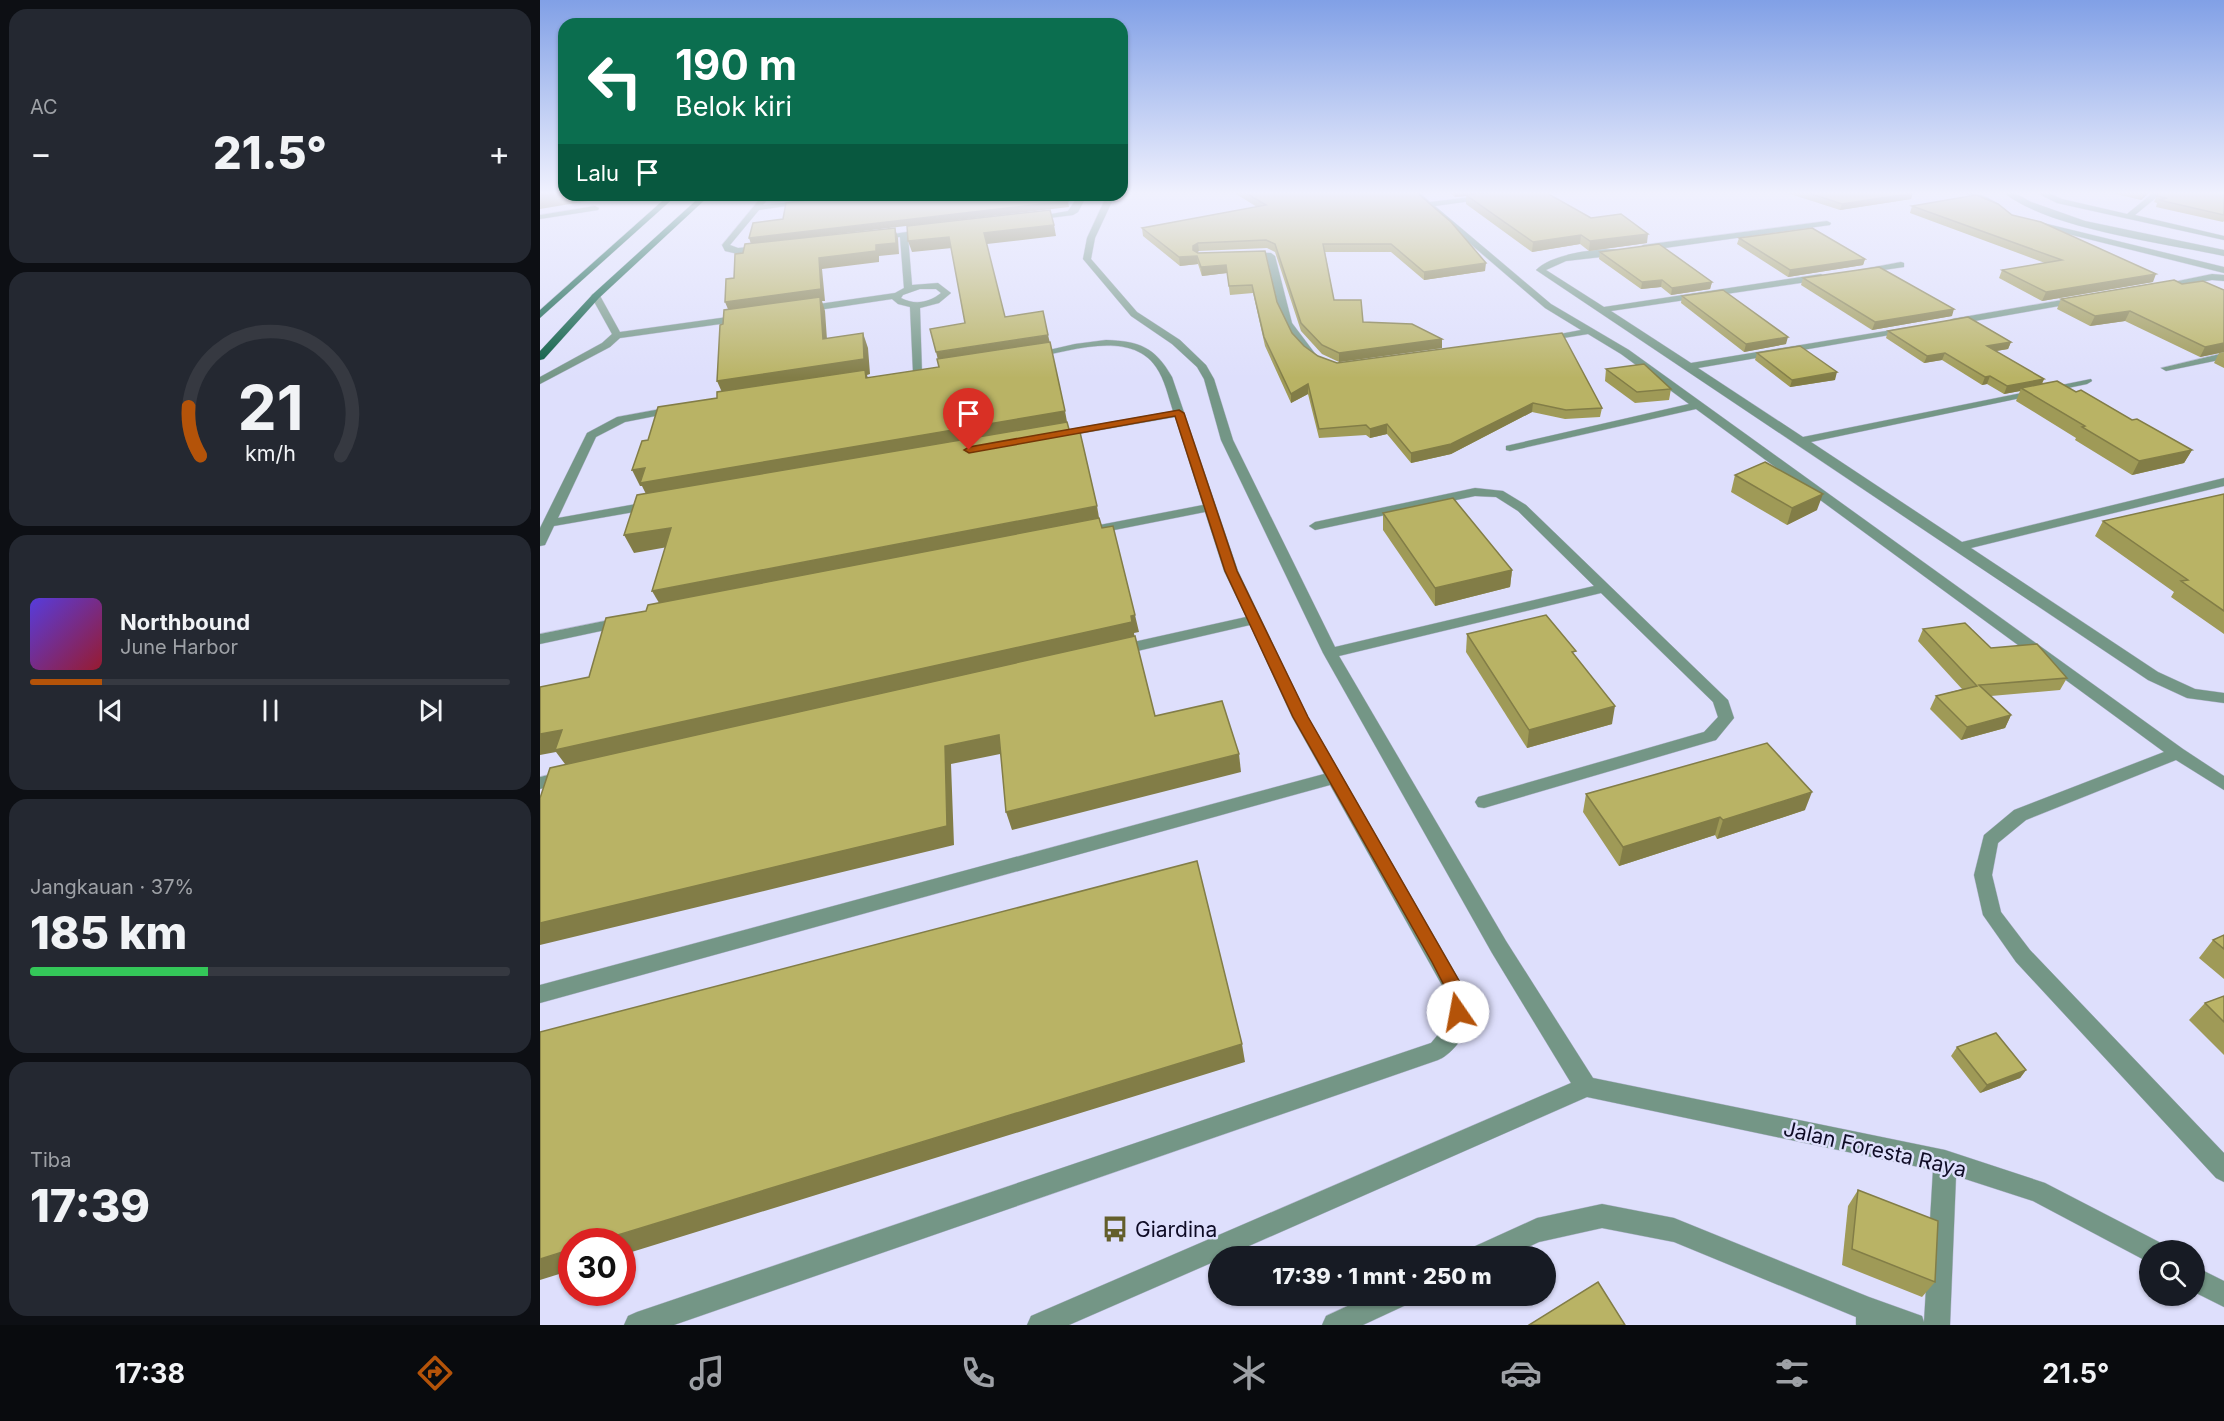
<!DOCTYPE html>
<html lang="id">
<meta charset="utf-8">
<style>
:root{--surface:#171b24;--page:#242831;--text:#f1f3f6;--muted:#9ea1a6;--line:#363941;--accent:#b45309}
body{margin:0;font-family:Inter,sans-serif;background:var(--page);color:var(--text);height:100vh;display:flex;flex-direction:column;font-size:22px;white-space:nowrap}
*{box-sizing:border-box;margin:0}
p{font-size:20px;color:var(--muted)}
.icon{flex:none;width:33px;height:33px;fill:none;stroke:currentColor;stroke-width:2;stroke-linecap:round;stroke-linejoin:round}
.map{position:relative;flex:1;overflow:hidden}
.side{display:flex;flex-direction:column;gap:9px;padding:9px;background:#0d0f14;width:540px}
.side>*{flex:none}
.hud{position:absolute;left:18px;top:18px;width:570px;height:183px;border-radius:18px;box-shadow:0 2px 4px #0004;background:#0b6e4f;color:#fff;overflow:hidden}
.tools{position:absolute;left:1599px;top:1240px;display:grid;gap:12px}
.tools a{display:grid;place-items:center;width:66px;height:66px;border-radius:50%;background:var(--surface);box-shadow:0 2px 4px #0004;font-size:30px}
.speed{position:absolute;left:18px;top:1228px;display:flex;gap:12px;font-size:30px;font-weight:700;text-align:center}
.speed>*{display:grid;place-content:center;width:78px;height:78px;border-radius:50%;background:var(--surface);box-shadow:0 2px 4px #0004;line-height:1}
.speed .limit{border:9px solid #d22;background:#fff;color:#111}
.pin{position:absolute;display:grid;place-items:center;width:51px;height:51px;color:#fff;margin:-62px -26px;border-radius:50% 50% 50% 0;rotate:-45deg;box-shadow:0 0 6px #0007}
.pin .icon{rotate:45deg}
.me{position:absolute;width:66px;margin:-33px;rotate:348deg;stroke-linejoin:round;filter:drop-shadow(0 0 4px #0008)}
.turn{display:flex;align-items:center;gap:21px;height:126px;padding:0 18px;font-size:27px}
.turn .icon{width:78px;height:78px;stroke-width:2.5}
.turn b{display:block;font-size:42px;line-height:51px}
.then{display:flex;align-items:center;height:57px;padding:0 18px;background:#0003;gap:12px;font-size:22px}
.big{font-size:45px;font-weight:800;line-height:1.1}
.side .widget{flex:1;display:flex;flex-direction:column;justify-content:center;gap:9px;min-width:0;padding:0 21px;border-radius:18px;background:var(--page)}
.side .dial{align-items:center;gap:0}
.dial svg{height:156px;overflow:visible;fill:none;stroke:var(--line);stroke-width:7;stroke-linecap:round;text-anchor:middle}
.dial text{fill:var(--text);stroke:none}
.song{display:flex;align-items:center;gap:18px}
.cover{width:72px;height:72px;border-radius:9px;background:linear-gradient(135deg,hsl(250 70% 55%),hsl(350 70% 35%))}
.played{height:6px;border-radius:3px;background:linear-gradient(90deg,var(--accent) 15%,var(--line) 15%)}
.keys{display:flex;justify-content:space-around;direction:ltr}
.heat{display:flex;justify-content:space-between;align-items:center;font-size:33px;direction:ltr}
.charge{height:9px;border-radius:4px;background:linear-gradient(90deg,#34c759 37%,var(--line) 0)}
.trip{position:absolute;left:668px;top:1246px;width:348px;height:60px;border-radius:30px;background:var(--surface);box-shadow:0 2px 4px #0004;font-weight:800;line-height:60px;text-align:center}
.tab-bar{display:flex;height:96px;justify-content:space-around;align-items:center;background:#090b0e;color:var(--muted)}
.tab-bar .icon{width:42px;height:42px}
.tab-bar .selected{color:var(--accent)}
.tab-bar b{font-size:27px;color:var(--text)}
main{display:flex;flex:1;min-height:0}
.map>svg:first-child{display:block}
</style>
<main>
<section class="side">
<div class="widget"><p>AC</p>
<div class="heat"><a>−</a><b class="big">21.5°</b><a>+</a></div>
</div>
<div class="widget dial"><svg viewBox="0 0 100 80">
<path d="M14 69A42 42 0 1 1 86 69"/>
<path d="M14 69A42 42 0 0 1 8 44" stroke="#b45309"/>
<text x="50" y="56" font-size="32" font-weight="700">21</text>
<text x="50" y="72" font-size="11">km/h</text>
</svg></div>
<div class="widget">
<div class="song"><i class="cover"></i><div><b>Northbound</b><p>June Harbor</p></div></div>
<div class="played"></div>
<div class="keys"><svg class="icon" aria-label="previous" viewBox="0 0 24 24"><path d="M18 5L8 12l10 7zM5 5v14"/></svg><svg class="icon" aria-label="pause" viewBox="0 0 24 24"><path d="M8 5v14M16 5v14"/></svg><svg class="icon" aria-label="next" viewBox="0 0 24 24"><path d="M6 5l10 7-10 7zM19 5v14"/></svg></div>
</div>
<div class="widget"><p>Jangkauan · 37%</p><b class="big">185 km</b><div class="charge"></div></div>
<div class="widget"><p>Tiba</p><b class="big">17:39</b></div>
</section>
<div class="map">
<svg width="1684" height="1325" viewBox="0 0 1684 1325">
<rect width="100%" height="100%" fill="#dedffc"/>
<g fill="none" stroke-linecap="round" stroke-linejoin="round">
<g stroke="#bdbdda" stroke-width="1">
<g id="minor">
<polygon points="870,192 879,192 890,202 949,195 946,199 895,206 1011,304 1089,350 1643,749 1684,776 1684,790 1636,760 1486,820 1458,843 1452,875 1461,912 1490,950 1684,1153 1684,1182 1676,1178 1476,962 1443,915 1434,875 1444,835 1474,810 1624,752 1156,409 970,451 966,450 966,446 1149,404 1081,354 1048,334 999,342 999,338 1041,330 1005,308"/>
<path d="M1421,192C1441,192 1456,200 1470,214L1463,216L1448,203Z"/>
<path d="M1463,192H1473L1491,202L1545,221L1684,250V256C1625,243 1508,229 1463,192Z"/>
<polygon points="1495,192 1506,192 1522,199 1587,214 1614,192 1623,192 1595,215 1684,236 1684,240 1517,203"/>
<polygon points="223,195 231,195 223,205 264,201 268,203 219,210 190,245 198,248 222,246 225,247 225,251 198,254 185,251 182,245"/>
<polygon points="539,195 547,195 538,212 533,215 493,220 489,218 528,211"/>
<polygon points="567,195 575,195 555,238 551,259 597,312 640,340 666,365 674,379 693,440 795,647 1054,586 978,511 956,497 935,496 775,530 769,526 775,522 935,488 963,491 986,505 1188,700 1194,718 1176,740 944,808 938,807 935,802 938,797 1164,732 1178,717 1173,702 1061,593 799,656 966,941 1053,1078 1405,1150 1505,1183 1619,1242 1622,1251 1610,1251 1610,1263 1493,1201 1416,1176 1410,1325 1316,1325 1316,1317 1134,1242 1062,1228 999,1242 967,1257 928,1257 931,1248 997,1218 1062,1204 1134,1218 1329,1297 1382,1316 1384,1322 1393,1170 1047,1097 684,1257 678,1257 678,1260 529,1325 487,1325 491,1316 1031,1083 952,953 783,653 681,440 664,379 657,367 632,344 591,316 543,259 547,238"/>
<polygon points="55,206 59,208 58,210 0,219 0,215"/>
<polygon points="1287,221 1291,223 1290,225 1103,251 1099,248 1103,245"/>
<polygon points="1495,221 1684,267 1684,273 1492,225 1491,223"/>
<path d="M386,229H389V233L368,236L372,285L398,283L411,293L399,303L380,308L382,374L373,372L370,307L358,304L352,299L265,312L260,309L265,306L355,293L364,288L360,237L338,239L334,237ZM380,289H396L401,293C389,303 374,305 361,298L363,295Z"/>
<path d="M1082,250V254L1079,255L1026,261L1006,270L1064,307L1281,274L1285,277L1281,280L1071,311L1151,363L1370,327V331L1367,332L1158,368L1263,437L1551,379L1552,381L1547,384L1271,442L1422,542L1684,478V486L1431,548L1618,672L1655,689L1684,693V703L1647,698L1608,680L996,270C1011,254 1060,247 1082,250Z"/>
<polygon points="704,252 731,253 735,256 752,323 780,360 779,362 771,362 742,323 727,258 704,256"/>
<polygon points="1361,262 1364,263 1364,267 1323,273 1319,270"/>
<polygon points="1672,274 1684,275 1684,281 1672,280 1619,289 1614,286"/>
<polygon points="53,294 59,294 80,332 202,315 207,318 202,321 80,338 70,347 0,384 0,377 62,343 72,334 51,296"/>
<polygon points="1539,297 1542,298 1542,302 1412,325 1407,322 1412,319"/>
<path d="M566,340C599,341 615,347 632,377L698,571L768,717L929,997C929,1006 930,1018 927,1027C924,1039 909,1056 898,1060L134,1325H84L88,1316L97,1312L891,1043L907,1024L909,998L790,785L0,1003V985L784,774L752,717L710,625L580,655L573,650L580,645L706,617L684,571L665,512L544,536L538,532L544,528L663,505L635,417L509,439L503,436L509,433L633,411C628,396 625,380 616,367C590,329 528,352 492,358L487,355L535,344Z"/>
<polygon points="1684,353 1684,359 1626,371 1621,368"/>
<polygon points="137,406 142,409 141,411 85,422 56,437 18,518 113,501 119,505 117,508 14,526 5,545 0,546 0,528 47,433 77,417"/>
<polygon points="84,617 89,619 91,622 89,625 0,644 0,634"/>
<polygon points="24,771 30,773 32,777 30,781 0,789 0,777"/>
<polygon points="1654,1266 1684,1281 1684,1307 1654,1292"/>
<polygon points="829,1296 870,1296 866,1305 823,1325 782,1325 786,1316"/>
</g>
</g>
<g stroke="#bdbdda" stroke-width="1">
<g id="major">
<polygon points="129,195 137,195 0,318 0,310"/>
<polygon points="162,195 170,195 59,298 4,359 0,360 0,351 53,294"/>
</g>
</g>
<use href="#minor" fill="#749686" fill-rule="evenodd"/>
<use href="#major" fill="#01573c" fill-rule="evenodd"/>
</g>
<g fill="#9f9a57">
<polygon points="693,192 876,192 945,271 884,280 851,252 785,252 794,300 823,322 902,339 902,348 799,362 782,354 761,331 735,252 727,248 659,251 657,252 658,253 725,251 737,302 752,333 764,346 778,356 797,363 1062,408 1060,417 1025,419 992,412 911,454 871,463 847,434 830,438 826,435 779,438 768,394 751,403 725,346 713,293 690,295 687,273 662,276 658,264 640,266 603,236 602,228 717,207"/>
<polygon points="909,192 1005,192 1051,218 1107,243 1049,251 1040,244 992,252 926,204 926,196 915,197"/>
<polygon points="1244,192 1371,192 1371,199 1300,210"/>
<polygon points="1568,192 1610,192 1601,200"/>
<polygon points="1684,192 1684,221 1683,222 1616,207 1617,203 1614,202 1617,196"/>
<polygon points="1372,206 1472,215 1613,282 1502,301 1459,278 1462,270 1505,263 1370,213"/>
<polygon points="1199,238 1325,259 1323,265 1248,277 1197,244"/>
<polygon points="1060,252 1172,282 1170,289 1131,295 1121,287 1101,289 1059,259"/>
<polygon points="1263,278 1412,316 1332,330 1261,285"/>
<polygon points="1642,284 1684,290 1684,352 1660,357 1585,321 1550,326 1517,309 1521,299"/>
<polygon points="1142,296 1246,344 1204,352 1141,303"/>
<polygon points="1348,331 1471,342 1468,349 1456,351 1504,379 1502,384 1536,392 1652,450 1644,463 1592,475 1535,440 1536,438 1476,401 1480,391 1464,394 1447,384 1442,385 1402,360 1384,363 1346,338"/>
<polygon points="1684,352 1684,368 1674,363 1679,353"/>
<polygon points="1217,353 1295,380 1250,387 1215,360"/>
<polygon points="1066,369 1131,389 1129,400 1095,403 1065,381"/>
<polygon points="1195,475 1277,510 1247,525 1191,492"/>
<polygon points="1684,494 1684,634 1631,597 1634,592 1555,536 1563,521"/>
<polygon points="843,513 972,570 970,587 895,606 843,530"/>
<polygon points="1383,629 1451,648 1527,678 1520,690 1451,696 1471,715 1465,728 1421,740 1390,709 1396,696 1422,689 1378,641"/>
<polygon points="927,634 1072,724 987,748 926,652"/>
<polygon points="1046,794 1265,810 1177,839 1175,835 1079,866 1043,812"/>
<polygon points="1684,935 1684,979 1659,958 1673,940"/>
<polygon points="1684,996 1684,1055 1649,1020 1665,1003"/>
<polygon points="1417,1047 1486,1070 1480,1078 1440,1093 1411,1056"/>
<polygon points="1318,1190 1395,1282 1382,1297 1302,1265 1308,1206"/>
</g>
<g fill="#827d47">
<polygon points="0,192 24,192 24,195 47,195 48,201 0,209"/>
<polygon points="916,192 964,192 915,197"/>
<polygon points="1605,192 1610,192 1601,200 1604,193"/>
<polygon points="1373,193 1371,199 1300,210 1302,204"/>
<polygon points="274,195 294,195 275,197"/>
<polygon points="528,201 529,207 211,244 209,238"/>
<polygon points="514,225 516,236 447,244 444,233"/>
<polygon points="355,228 358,238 359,254 339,256 339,262 282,269 285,301 282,301 285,311 288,354 190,314 185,302 279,258 336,245"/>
<polygon points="1108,234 1107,243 1049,251 1050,241"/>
<polygon points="1041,235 1040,244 992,252 993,242"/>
<polygon points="409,237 412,248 372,252 368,241"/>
<polygon points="658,243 659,251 654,254 657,256 658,264 640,266 639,257"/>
<polygon points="1325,259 1323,265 1248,277 1250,270"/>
<polygon points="946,263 945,271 884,280 884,272"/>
<polygon points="686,265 687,273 662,276 661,267"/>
<polygon points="1616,274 1613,282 1502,301 1506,292"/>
<polygon points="1122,280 1121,287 1101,289 1102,282"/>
<polygon points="1172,282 1170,289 1131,295 1132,288"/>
<polygon points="1414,309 1412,316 1332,330 1335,322"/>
<polygon points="1590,311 1585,321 1550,326 1555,316"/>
<polygon points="323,333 328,348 330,374 327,375 330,385 184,397 177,381"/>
<polygon points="508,335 511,347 399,364 396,352"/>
<polygon points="1248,337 1246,344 1204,352 1206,344"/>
<polygon points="902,339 902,348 799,362 799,353"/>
<polygon points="1471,342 1468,349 1444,353 1447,346"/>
<polygon points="1684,343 1684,352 1660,357 1665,347"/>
<polygon points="1405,353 1402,360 1384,363 1387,356"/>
<polygon points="1297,372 1295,380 1250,387 1252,380"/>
<polygon points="1450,376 1447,384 1442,385 1445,377"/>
<polygon points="1504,379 1500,387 1481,388 1480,391 1464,394 1467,386"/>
<polygon points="768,384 768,394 751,403 751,394"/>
<polygon points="993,403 992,412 911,454 871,463 871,453"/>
<polygon points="525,411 528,427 109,500 102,486 100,486 92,470"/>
<polygon points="847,424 847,434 830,438 830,429"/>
<polygon points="1652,450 1644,463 1592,475 1599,461"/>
<polygon points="1283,494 1277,510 1247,525 1252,508"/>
<polygon points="557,506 560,523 122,608 112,591"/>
<polygon points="131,528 139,545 94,553 84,535"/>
<polygon points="972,570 970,587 895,606 895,588"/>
<polygon points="595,615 599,632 594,633 595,640 28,768 16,752 0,755 0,734"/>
<polygon points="1075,706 1072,724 987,748 989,730"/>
<polygon points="1471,715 1465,728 1421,740 1427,727"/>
<polygon points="459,735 465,753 411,764 414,845 0,945 0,923 405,746"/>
<polygon points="699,754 701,772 472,830 466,812"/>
<polygon points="1272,792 1265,810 1177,839 1183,820"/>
<polygon points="1180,817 1175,835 1079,866 1083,847"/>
<polygon points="702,1044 705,1062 82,1255 82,1242 55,1242"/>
<polygon points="1486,1070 1480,1078 1440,1093 1447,1085"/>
<polygon points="32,1249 32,1270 0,1280 0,1259"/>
</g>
<g fill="#b9b365" stroke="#827d47" stroke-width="1.5">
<polygon points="704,192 876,192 911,222 946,263 884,272 851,244 783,244 794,300 821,300 823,322 872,324 902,339 799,353 782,345 761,323 735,244 726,240 658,243 653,246 653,250 658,253 725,251 737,302 752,333 764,346 778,356 797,363 1022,333 1062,408 1026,410 993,403 911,444 871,453 847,424 830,429 826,425 779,429 768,384 751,394 724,337 712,285 689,286 686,265 661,267 657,256 639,257 602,228 726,205"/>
<polygon points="953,192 1005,192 1051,218 1081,214 1108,234 1050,241 1041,235 993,242 926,195"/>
<polygon points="1266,192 1371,192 1373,193 1302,204"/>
<polygon points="1621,192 1684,192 1684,215 1619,200 1627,198 1617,196"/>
<polygon points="305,195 526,195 528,201 209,238 213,223 243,219 246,203"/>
<polygon points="1436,195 1458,204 1472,215 1501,222 1616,274 1506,292 1462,270 1522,260 1372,206"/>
<polygon points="510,210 514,225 444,233 465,317 503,311 508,335 396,352 390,329 425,323 409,237 368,241 367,226"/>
<polygon points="355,228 356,243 336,245 336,251 279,258 281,289 185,302 186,279 194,278 195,254 203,253 205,244"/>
<polygon points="1272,228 1325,259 1250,270 1199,238"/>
<polygon points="1119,244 1172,282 1132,288 1122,280 1102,282 1060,252"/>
<polygon points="1339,267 1414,309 1335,322 1263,278"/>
<polygon points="1634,280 1642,284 1663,281 1684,290 1684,343 1665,347 1590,311 1555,316 1521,299"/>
<polygon points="1183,290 1248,337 1206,344 1142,296"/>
<polygon points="280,297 283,339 323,333 324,359 177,381 180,325 183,324 184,310"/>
<polygon points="1428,317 1471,342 1447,346 1504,379 1467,386 1450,376 1445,377 1405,353 1387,356 1348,331"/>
<polygon points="510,342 525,411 100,483 105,468 92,470 102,441 108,440 118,407 177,398 177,392 325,370 326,378 399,367 397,359"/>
<polygon points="1260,346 1297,372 1252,380 1217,353"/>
<polygon points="1104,364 1131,389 1097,392 1066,369"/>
<polygon points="1517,381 1536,392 1541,390 1592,420 1597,419 1652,450 1599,461 1542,427 1545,426 1481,388"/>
<polygon points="527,422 530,433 540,432 557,506 112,591 131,528 84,535 97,495"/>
<polygon points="1225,462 1283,494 1252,508 1195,475"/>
<polygon points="1684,494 1684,611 1641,581 1648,580 1563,521"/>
<polygon points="913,498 972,570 895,588 843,513"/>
<polygon points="559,518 562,528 573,526 595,615 591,616 592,622 15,750 22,730 0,734 0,687 49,677 66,618 106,611 108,605"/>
<polygon points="1006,615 1036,651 1032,652 1075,706 989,730 927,634"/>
<polygon points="1425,623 1451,648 1497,644 1527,678 1439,685 1471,715 1427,727 1396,696 1437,686 1383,629"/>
<polygon points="595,636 615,716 682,701 699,754 466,812 459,735 405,746 407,826 0,923 0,798 10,768"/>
<polygon points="1227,743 1272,792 1183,820 1180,817 1083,847 1046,794"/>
<polygon points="657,861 702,1044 55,1242 32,1242 32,1249 0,1259 0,1032"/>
<polygon points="1684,935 1684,949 1673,940"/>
<polygon points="1684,996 1684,1022 1665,1003"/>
<polygon points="1456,1033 1486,1070 1447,1085 1417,1047"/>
<polygon points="1318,1190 1398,1221 1395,1282 1312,1249"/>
<polygon points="1058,1282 1085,1325 989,1325"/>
</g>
<linearGradient id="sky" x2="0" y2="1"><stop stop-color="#81a0e6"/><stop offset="0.51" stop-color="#f0f1fe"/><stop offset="1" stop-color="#f0f1fe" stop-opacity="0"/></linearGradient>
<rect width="1684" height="378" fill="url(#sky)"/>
<polygon fill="#b45309" stroke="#753606" stroke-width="1.5" points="639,410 644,413 697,571 768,717 925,991 928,997 925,1018 918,1020 912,1018 909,1012 910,997 892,962 753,717 685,571 635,416 429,453 424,450 429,447"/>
<defs>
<g id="bus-bare" transform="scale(2.07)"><path d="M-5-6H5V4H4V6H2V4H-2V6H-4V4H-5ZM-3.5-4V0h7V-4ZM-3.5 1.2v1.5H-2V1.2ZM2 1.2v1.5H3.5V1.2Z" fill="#635e2b" stroke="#dedffc" stroke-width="2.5" paint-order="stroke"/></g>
</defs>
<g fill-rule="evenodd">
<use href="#bus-bare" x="575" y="1229"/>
</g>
<g text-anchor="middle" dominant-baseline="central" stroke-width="5" stroke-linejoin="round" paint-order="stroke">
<g font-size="21" fill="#0f0c26" stroke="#dedffc">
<text transform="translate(1335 1149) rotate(13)">Jalan Foresta Raya</text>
</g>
<g font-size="21" fill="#0f0c26" stroke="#dedffc" text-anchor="start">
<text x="595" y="1229">Giardina</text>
</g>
</g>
</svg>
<div class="tools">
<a><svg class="icon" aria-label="search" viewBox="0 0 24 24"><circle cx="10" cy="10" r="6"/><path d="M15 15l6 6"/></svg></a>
</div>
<div class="speed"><div class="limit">30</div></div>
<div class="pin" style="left:429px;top:450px;background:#d93025"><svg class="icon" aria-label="arrive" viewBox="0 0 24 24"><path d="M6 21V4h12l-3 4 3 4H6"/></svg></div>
<svg class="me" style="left:918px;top:1012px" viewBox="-20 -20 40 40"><circle r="19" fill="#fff"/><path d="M0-13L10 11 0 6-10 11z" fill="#b45309"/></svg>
<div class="trip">17:39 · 1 mnt · 250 m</div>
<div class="hud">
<div class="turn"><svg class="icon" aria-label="left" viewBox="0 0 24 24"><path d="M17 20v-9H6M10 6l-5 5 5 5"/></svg><div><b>190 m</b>Belok kiri</div></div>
<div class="then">Lalu<svg class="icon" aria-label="arrive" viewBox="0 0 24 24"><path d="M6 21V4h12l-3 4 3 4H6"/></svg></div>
</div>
</div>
</main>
<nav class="tab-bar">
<b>17:38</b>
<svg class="icon selected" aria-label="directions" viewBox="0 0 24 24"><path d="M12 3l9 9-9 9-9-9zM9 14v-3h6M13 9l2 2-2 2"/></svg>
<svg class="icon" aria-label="music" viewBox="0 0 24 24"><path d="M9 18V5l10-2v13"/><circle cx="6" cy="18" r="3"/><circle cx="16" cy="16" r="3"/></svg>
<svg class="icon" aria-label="phone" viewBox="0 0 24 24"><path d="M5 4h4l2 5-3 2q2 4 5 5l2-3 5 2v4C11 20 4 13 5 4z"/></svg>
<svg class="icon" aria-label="climate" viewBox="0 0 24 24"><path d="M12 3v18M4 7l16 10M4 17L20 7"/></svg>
<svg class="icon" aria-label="car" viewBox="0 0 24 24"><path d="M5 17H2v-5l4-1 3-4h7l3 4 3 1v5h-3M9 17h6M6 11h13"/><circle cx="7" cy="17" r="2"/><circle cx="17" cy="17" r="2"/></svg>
<svg class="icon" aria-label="filters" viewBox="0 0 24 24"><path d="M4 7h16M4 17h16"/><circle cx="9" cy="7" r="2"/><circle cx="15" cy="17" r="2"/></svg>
<b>21.5°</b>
</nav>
